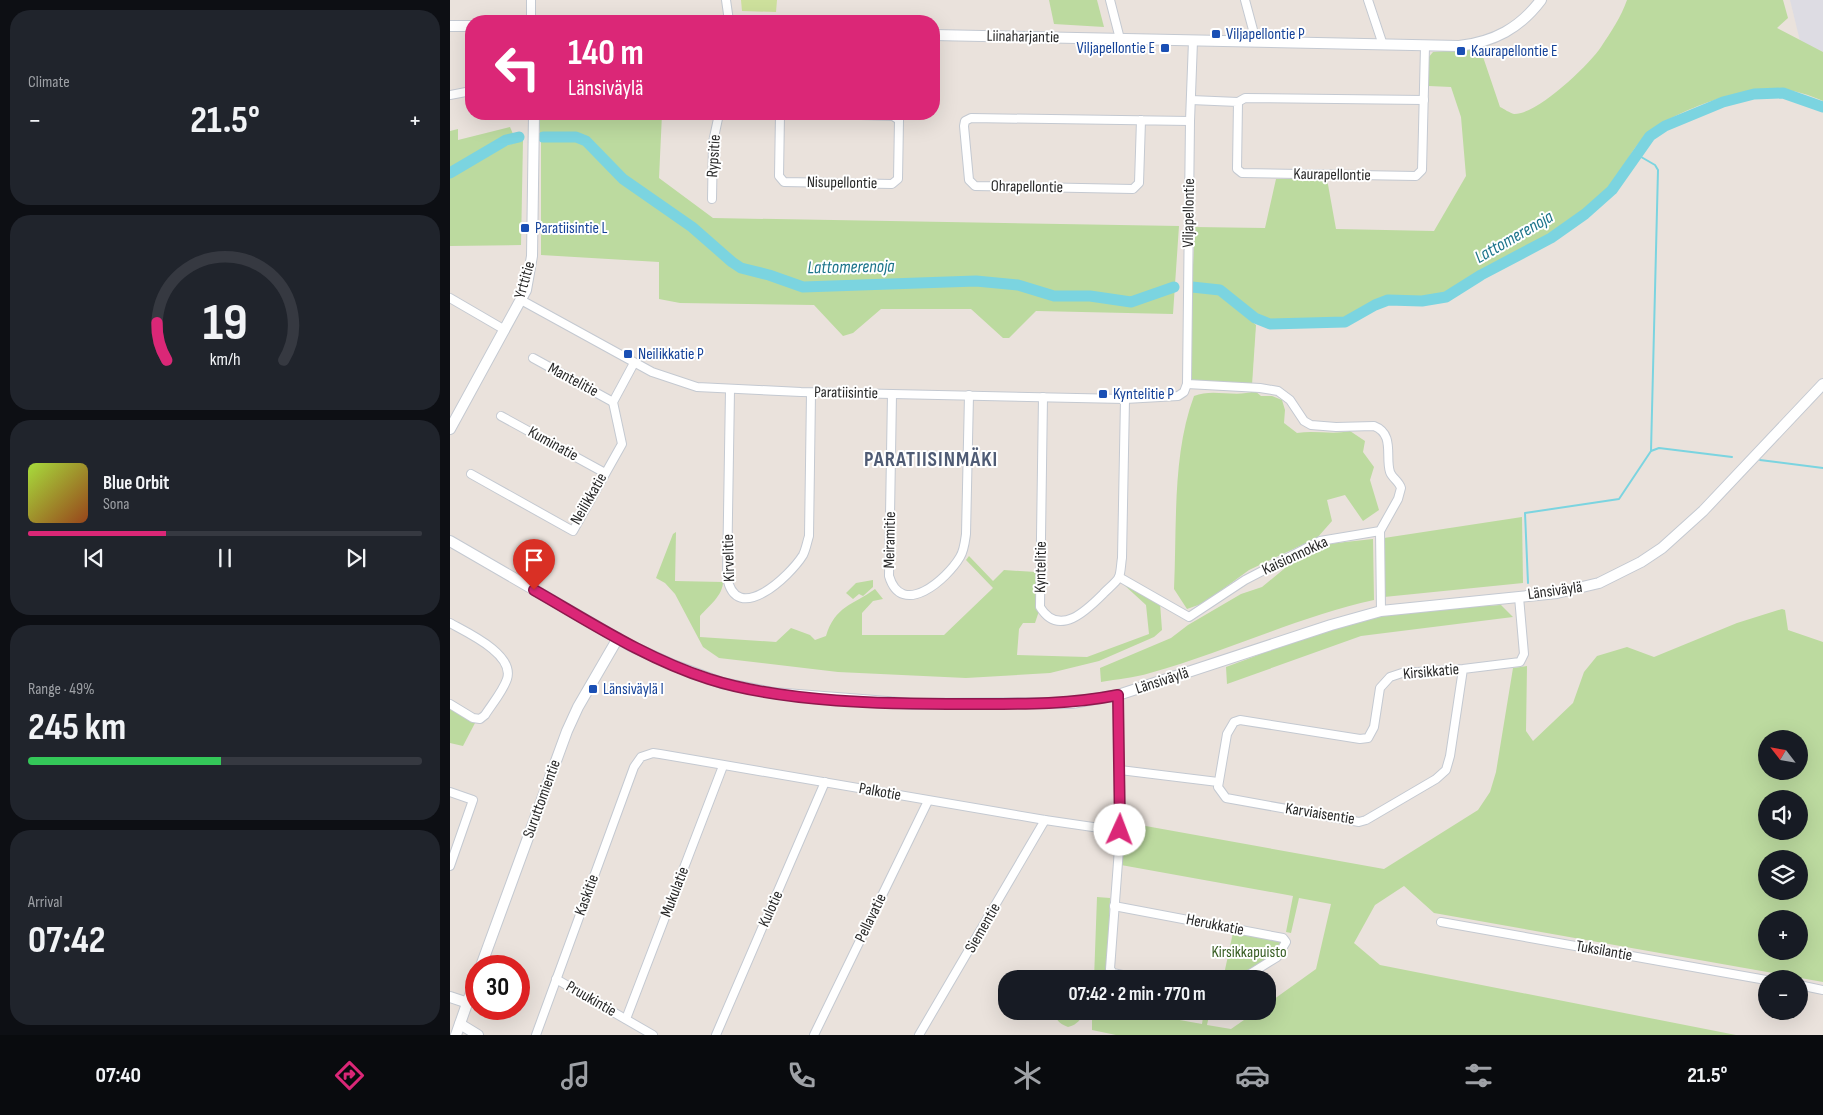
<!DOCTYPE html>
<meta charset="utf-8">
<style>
:root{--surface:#171b24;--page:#20242c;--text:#f1f3f6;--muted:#9ea1a6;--line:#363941;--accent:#db2777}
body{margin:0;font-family:"Sofia Sans Condensed",sans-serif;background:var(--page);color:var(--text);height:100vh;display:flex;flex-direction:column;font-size:19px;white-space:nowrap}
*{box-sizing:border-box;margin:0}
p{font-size:16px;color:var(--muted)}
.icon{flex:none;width:28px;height:28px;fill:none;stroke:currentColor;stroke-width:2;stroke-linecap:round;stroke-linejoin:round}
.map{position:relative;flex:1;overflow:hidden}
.side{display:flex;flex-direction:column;gap:10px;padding:10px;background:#0d0f14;width:450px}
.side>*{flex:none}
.guide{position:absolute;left:15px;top:15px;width:475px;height:105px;border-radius:20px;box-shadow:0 5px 20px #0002;background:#db2777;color:#fff;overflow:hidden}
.needle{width:32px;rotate:301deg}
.fabs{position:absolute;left:1308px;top:730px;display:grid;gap:10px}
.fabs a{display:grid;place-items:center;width:50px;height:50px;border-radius:50%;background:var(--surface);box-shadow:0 5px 20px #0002;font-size:25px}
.speed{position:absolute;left:15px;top:955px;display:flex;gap:10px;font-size:25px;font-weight:700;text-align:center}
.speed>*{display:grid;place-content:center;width:65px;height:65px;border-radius:50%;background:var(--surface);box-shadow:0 5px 20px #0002;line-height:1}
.speed .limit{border:8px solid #d22;background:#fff;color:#111}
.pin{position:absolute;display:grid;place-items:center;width:42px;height:42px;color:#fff;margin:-51px -21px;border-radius:50% 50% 50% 0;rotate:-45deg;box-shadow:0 0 5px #0007}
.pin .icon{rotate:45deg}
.me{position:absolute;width:55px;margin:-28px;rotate:2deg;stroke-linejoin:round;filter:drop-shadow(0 0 4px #0008)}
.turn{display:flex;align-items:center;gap:18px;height:105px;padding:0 20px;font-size:22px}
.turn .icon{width:65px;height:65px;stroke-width:2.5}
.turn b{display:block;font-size:35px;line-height:42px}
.big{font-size:38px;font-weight:700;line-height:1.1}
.side .card{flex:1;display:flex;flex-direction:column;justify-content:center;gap:8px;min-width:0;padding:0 18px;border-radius:20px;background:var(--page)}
.side .dial{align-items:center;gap:0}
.dial svg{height:130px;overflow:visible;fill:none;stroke:var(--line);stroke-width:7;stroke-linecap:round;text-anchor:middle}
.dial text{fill:var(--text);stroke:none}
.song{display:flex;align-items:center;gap:15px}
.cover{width:60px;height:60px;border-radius:8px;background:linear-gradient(135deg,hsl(80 70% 55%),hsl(20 70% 35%))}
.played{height:5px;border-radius:2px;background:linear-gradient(90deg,var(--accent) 35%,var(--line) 35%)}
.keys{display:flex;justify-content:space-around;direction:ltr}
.heat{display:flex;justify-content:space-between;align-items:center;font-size:28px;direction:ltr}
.charge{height:8px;border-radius:4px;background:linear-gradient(90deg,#34c759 49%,var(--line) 0)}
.trip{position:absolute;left:548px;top:970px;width:278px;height:50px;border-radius:20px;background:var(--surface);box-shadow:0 5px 20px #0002;font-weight:700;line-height:50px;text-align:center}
.tab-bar{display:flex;height:80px;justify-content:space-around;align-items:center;background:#090b0e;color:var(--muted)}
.tab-bar .icon{width:35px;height:35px}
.tab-bar .on{color:var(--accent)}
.tab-bar b{font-size:22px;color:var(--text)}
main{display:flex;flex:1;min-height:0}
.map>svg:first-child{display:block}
</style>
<main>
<section class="side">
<div class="card"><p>Climate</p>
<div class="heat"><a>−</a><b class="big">21.5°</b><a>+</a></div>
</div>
<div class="card dial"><svg viewBox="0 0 100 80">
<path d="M14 69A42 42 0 1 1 86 69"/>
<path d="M14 69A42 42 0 0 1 8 46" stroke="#db2777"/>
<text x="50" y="56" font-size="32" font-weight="700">19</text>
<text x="50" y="72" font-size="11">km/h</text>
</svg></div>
<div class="card">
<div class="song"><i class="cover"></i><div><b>Blue Orbit</b><p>Sona</p></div></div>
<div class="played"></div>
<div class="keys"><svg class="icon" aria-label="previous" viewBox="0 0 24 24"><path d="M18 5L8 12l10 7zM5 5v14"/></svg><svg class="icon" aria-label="pause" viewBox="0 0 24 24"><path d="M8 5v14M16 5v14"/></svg><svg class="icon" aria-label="next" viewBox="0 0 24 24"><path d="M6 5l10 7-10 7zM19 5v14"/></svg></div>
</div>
<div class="card"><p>Range · 49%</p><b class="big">245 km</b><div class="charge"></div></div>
<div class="card"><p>Arrival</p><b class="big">07:42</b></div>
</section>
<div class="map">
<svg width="1373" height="1035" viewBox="0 0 1373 1035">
<rect width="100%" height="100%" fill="#eae2dc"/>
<polygon fill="#dddce3" points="1340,0 1373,0 1373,52 1350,41"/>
<g fill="#bcda9f" fill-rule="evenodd">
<polygon points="599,0 647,0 654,27 604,24"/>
<path d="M1177,0H1333L1338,18L1327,28L1373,52V101C1359,95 1345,90 1329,89C1296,85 1217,113 1194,137C1181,150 1173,169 1162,185C1151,201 1132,213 1116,225L990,296L941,297L926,302L903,316L885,321L816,320L770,287L742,284L745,227L815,228L826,179H877L886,229L984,231L1016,176L1011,117L1001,87L979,86L978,58L983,52L1030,48L1050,107C1054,109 1060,113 1064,114C1087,115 1139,65 1151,47C1161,32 1171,17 1177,0Z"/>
<polygon points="88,114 212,114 209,178 263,218 729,226 723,314 586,311 559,338 553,338 521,309 431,309 403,333 393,336 364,305 230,303 209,299 209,262 91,255 91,138 107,137 90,135"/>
<polygon points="60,127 63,134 0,170 0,131 8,129 8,140"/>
<polygon points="73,140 71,245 0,246 0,176 43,150"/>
<polygon points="742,291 769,293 806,325 802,385 745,383 740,378"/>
<path d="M805,391L811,396H822L832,400L835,410L834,423L847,433C865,430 882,435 900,431L915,441L913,452L924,467L920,480L929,510L913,521L895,495L877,500L882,521L867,538L799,570L754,603L737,609L724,589C727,527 722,455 744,396C763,388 785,398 805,391Z"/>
<polygon points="1072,517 1073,583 934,597 934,538"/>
<path d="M226,532L225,581L273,582C273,595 259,606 250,616V637L326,642L341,628L360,635L365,640L376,636C385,606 403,605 425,589L433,599L423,601L412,613V635H494L543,588L516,560L519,556L543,581L554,570L586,572L589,611L585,623H573L569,629L567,655L637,657L699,634L696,605L672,583L710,603L712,630L704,637L649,661L600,673L516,678L388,672L269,658L253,647L225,594L215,583L206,578L223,534Z"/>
<path d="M923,539L924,600C847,617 776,652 700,673C684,678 667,679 651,682L650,668L721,638L738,625L791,594L812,587L840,564L877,544Z"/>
<polygon points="423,580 423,587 413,596 409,594 403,599 396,593 406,583"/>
<path d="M1051,605L1063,617L911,636L777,684L776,667C825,649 874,627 925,616C966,607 1010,608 1051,605Z"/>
<path d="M1332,609L1335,610L1338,630L1373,642V982L984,913L954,886L925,905L904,943L930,965L1286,1035H666L642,1030V1011H680L752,1024L754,1011H760L757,1025L781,1029L807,1011H816V1005L866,969L881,904L849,898L841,933L836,932L843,896L671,865L674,827L679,823L934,869L1028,810L1040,792L1046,772L1063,668L1077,666L1076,731L1083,741L1123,703L1134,672L1147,656L1177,647L1204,657L1287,623ZM1316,739H1349V771H1316ZM1316,799H1349V831H1316ZM1316,859H1349V891H1316ZM1316,919H1349V951H1316Z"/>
<polygon points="0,709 25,723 13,746 0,743"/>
<polygon points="647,897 660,898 657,977 661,979 644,979"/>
<polygon points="784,928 833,938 831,952 792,979 773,979"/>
<path d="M604,1011H633C632,1020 626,1025 618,1027C610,1024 605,1020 604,1011Z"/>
</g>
<polygon fill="#cde09c" points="291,0 327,0 326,12 292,11"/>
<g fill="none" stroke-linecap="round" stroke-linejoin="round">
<g stroke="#7bd4e0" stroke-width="2">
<polyline points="1186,154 1205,165 1208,170 1201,451"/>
<polyline points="1310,460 1373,468"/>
<polyline points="1078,583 1075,513 1169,499 1201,451 1209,448 1282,457"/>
</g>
<g stroke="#7bd4e0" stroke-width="11">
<polyline points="93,137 126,137 136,141 173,179 242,227 282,262 291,268 319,275 353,287 526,281 568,285 604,296 640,296 681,302 724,287"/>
<polyline points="0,173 56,140 69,137"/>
<polyline points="742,287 770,290 805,318 820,324 895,322 925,305 938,300 972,301 996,297 1031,275 1101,238 1135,214 1162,190 1200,136 1215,126 1273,102 1304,94 1333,93 1373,107"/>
</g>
<g stroke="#c4c9d1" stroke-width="10">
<g id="street">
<polyline points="276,0 279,21"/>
<polyline points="660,0 670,39"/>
<polyline points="795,0 806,41"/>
<polyline points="918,0 933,45"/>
<polyline points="81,21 81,0"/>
<polyline points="0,95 21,91"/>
<polyline points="741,100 788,102 787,169 792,173 966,176 972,170 975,46"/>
<polyline points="788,102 795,98 974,100"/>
<polyline points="330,114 329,176 334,182 442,184 448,179 449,120 443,116 379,114"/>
<polyline points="691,120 689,183 683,189 525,186 519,180 514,126 515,121 521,118 740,121"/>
<polyline points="262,199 263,142 269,114"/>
<polyline points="0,298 55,330"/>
<polyline points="71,300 202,372 247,387 351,392 675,399 728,396 734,392 737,384 740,121 743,41"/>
<polyline points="83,358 163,402"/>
<path d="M280,390L277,577C286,627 340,576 353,555C356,549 357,542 359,536L361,393"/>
<path d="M442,394L439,576C452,619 497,579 510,557C514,551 515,541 516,534L519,395"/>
<path d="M593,397L590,607C609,638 637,610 653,594C657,589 666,583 669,577C671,572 671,563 672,558L675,399"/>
<polyline points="51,416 155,473"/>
<polyline points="21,474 123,531 172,444 163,402 184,363"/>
<polyline points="930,531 931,611"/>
<path d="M669,577L739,617L795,580L870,541L930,531L948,499L951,488C949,481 942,478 940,472C935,457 945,434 924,426L886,427L861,425L854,421L840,400L828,391L810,388L737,384"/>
<path d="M0,623C16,632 65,654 57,679C53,691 42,704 35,715L30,719L23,718L0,704"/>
<polyline points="1013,669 1000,756 996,770 986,779 916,820 909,822 776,798 768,787 777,734 784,722 790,720 910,739 918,738 924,727 930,688 940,677 952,673 1013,669 1070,662 1074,654 1069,597"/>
<polyline points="668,695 671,822 660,969 663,973 691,979"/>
<polyline points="670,770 768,782"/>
<polyline points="0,792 23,800 0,866"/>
<polyline points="664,906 833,938 836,942 827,957 792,979"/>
<polyline points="991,922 1316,980"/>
<polyline points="106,979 203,1035"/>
<polyline points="1349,985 1373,990"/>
<polyline points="176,1019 273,766"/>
<polyline points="86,1035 184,767 191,757 203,753 210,754 595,820 670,831"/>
<polyline points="266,1035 375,782"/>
<polyline points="364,1035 478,801"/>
<polyline points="469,1035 595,820"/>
</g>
</g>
<g stroke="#c4c9d1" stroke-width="12">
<g id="secondary">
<polyline points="0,26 21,26"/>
<path d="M484,35L1009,46C1044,42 1070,28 1091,0"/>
<polyline points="0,429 76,290 82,256 84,114"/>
<polyline points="0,541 181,646 223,665 272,683 323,693 463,704 622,703 668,695 881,625 931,611 1107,593 1149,583 1191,562 1212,548 1253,511 1373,384"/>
<polyline points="31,966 117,731 128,707 168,638"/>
<polyline points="0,997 18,1003"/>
<polyline points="10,1024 28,1035"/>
<polyline points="6,1035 26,978"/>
</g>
</g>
<use href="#street" stroke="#fff" stroke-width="8"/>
<use href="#secondary" stroke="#fff" stroke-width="10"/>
</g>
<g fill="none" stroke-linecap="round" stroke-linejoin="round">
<g stroke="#8e194d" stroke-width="12">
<path id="route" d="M84,590C140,622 196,659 259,679C334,703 438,704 517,704C568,704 617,705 668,695L670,830"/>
</g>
<use href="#route" stroke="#db2777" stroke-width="9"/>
</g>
<g fill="#1a4fb4" stroke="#fff" stroke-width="2">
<rect x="761" y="29" width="10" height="10" rx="2.5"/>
<rect x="710" y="43" width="10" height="10" rx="2.5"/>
<rect x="1006" y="46" width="10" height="10" rx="2.5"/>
<rect x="70" y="223" width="10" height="10" rx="2.5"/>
<rect x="173" y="349" width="10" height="10" rx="2.5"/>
<rect x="648" y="389" width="10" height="10" rx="2.5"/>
<rect x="138" y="684" width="10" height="10" rx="2.5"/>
</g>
<g text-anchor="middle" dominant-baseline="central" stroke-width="4" stroke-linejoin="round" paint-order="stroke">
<g font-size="16" fill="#164399" stroke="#fff" text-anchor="start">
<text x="776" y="34">Viljapellontie P</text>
<text x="705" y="48" text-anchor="end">Viljapellontie E</text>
<text x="1021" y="51">Kaurapellontie E</text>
<text x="85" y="228">Paratiisintie L</text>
<text x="188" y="354">Neilikkatie P</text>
<text x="663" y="394">Kyntelitie P</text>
<text x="153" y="689">Länsiväylä I</text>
</g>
<g font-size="16" fill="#292929" stroke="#fff">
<text transform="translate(573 37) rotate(1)">Liinaharjantie</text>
<text transform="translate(264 156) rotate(-86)">Rypsitie</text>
<text transform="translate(882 175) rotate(1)">Kaurapellontie</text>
<text transform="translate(392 183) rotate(1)">Nisupellontie</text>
<text transform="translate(577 187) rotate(1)">Ohrapellontie</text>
<text transform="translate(739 213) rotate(-89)">Viljapellontie</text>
<text transform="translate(75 280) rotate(-74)">Yrttitie</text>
<text transform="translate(123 380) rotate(28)">Mantelitie</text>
<text transform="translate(396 393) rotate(1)">Paratiisintie</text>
<text transform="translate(103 444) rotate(29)">Kuminatie</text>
<text transform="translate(139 499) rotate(-60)">Neilikkatie</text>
<text transform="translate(440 540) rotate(-89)">Meiramitie</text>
<text transform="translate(845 556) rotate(-25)">Kaisionnokka</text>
<text transform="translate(279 558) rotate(-92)">Kirvelitie</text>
<text transform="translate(591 567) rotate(-89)">Kyntelitie</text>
<text transform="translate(1105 591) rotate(-8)">Länsiväylä</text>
<text transform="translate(981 672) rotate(-5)">Kirsikkatie</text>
<text transform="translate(712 681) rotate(-18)">Länsiväylä</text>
<text transform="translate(430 792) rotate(10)">Palkotie</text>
<text transform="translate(92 799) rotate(-70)">Suruttomientie</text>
<text transform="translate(870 814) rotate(9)">Karviaisentie</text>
<text transform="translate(225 892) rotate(-69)">Mukulatie</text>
<text transform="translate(137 895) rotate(-70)">Kaskitie</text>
<text transform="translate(321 909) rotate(-66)">Kulotie</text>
<text transform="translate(421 918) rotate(-64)">Pellavatie</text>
<text transform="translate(765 925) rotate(11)">Herukkatie</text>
<text transform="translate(533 928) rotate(-60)">Siementie</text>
<text transform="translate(1154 951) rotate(10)">Tuksilantie</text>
<text transform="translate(141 999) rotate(30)">Pruukintie</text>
</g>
<g font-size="16" fill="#375d22" stroke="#fff">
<text x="799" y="952">Kirsikkapuisto</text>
</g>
<g font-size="18" font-style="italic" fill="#1c748a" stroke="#fff">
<text transform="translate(1064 237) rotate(-30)">Lattomerenoja</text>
<text transform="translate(401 267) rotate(-1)">Lattomerenoja</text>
</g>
<g font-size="21" font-weight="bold" letter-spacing="1" fill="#4f5b74" stroke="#fff">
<text x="481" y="459">PARATIISINMÄKI</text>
</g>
</g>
</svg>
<div class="fabs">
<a><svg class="needle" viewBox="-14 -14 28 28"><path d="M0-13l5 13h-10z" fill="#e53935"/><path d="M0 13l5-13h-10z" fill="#9ea1a6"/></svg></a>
<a><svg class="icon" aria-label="sound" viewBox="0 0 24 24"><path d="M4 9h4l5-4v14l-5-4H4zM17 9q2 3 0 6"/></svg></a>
<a><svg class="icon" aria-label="layers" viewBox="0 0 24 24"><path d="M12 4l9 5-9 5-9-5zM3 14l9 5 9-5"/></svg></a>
<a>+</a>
<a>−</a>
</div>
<div class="speed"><div class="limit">30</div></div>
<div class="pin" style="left:84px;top:590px;background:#d93025"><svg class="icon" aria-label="arrive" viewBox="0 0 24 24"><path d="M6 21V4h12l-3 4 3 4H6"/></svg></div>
<svg class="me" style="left:670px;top:830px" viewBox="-20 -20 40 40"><circle r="19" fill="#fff"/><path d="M0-13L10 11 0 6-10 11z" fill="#db2777"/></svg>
<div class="trip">07:42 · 2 min · 770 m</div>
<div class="guide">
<div class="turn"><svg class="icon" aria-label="left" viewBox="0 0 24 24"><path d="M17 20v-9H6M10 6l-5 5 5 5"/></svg><div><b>140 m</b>Länsiväylä</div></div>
</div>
</div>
</main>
<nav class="tab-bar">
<b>07:40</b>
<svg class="icon on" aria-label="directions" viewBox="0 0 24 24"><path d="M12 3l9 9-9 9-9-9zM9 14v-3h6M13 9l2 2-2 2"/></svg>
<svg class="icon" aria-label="music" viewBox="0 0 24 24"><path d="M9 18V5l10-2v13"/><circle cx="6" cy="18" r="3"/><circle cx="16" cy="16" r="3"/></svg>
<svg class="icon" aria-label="phone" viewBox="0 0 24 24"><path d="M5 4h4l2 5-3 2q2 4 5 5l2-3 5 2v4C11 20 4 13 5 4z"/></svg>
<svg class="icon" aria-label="climate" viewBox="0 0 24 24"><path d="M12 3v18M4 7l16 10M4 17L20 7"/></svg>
<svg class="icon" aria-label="car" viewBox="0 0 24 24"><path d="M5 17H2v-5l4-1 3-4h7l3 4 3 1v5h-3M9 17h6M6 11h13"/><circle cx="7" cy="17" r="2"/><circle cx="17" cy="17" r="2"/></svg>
<svg class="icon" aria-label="filters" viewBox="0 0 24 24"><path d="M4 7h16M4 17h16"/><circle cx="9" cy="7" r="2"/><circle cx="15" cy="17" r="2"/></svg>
<b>21.5°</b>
</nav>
